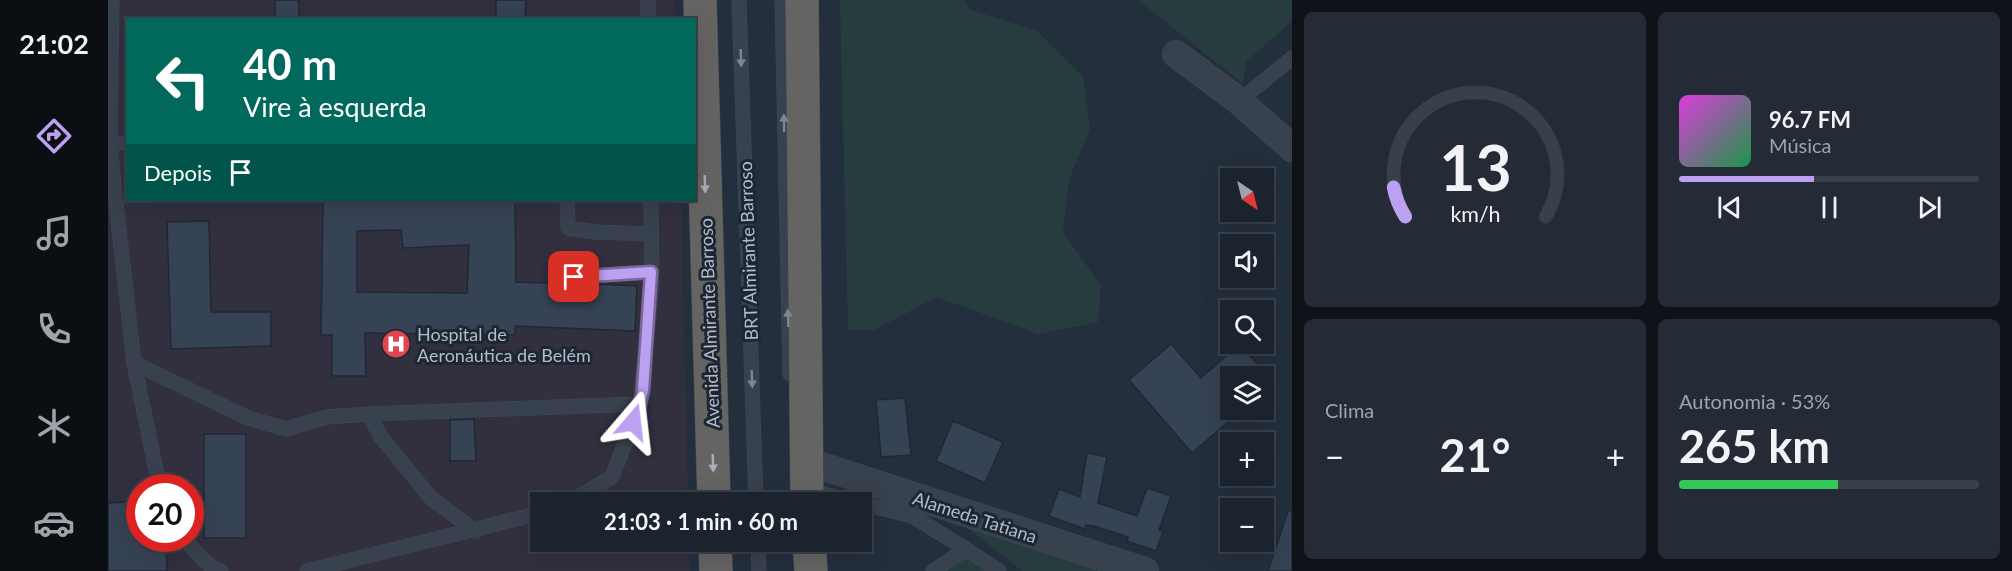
<!DOCTYPE html>
<html lang="pt">
<meta charset="utf-8">
<style>
:root{--surface:#1b232e;--page:#242b36;--text:#f1f3f6;--muted:#a0a4aa;--line:#39404a;--accent:#bca0f2}
body{margin:0;font-family:Lato,sans-serif;background:var(--page);color:var(--text);height:100vh;display:flex;flex-direction:column;font-size:22px;white-space:nowrap}
*{box-sizing:border-box;margin:0}
p{font-size:20px;color:var(--muted)}
.icon{flex:none;width:33px;height:33px;fill:none;stroke:currentColor;stroke-width:2;stroke-linecap:round;stroke-linejoin:round}
.map{position:relative;flex:1;overflow:hidden}
.drawer{display:flex;flex-direction:column;gap:12px;padding:12px;background:#0f1319;width:720px}
.drawer>*{flex:none}
.guide{position:absolute;left:18px;top:18px;width:570px;height:183px;border-radius:0px;box-shadow:0 6px 24px #0002,0 0 0 2px var(--line);background:#00695c;color:#fff;overflow:hidden}
.needle{width:39px;rotate:145deg}
.buttons{position:absolute;left:1112px;top:168px;display:grid;gap:12px}
.buttons a{display:grid;place-items:center;width:54px;height:54px;border-radius:0px;background:var(--surface);box-shadow:0 6px 24px #0002,0 0 0 2px var(--line);font-size:30px}
.speed{position:absolute;left:18px;top:474px;display:flex;gap:12px;font-size:30px;font-weight:700;text-align:center}
.speed>*{display:grid;place-content:center;width:78px;height:78px;border-radius:50%;background:var(--surface);box-shadow:0 6px 24px #0002,0 0 0 2px var(--line);line-height:1}
.speed .limit{border:9px solid #d22;background:#fff;color:#111}
.pin{position:absolute;display:grid;place-items:center;width:51px;height:51px;color:#fff;margin:-26px;border-radius:12px;box-shadow:0 3px 9px #0006}
.me{position:absolute;width:66px;margin:-33px;rotate:17deg;stroke-linejoin:round;filter:drop-shadow(0 0 4px #0008)}
.turn{display:flex;align-items:center;gap:21px;height:126px;padding:0 18px;font-size:27px}
.turn .icon{width:78px;height:78px;stroke-width:2.5}
.turn b{display:block;font-size:42px;line-height:51px}
.then{display:flex;align-items:center;height:57px;padding:0 18px;background:#0003;gap:12px;font-size:22px}
.big{font-size:45px;font-weight:700;line-height:1.1}
.drawer .tile{flex:1;display:flex;flex-direction:column;justify-content:center;gap:9px;min-width:0;padding:0 21px;border-radius:9px;background:var(--page)}
.drawer .dial{align-items:center;gap:0}
.dial svg{height:156px;overflow:visible;fill:none;stroke:var(--line);stroke-width:7;stroke-linecap:round;text-anchor:middle}
.dial text{fill:var(--text);stroke:none}
.song{display:flex;align-items:center;gap:18px}
.cover{width:72px;height:72px;border-radius:9px;background:linear-gradient(135deg,hsl(300 70% 55%),hsl(140 70% 35%))}
.played{height:6px;border-radius:3px;background:linear-gradient(90deg,var(--accent) 45%,var(--line) 45%)}
.keys{display:flex;justify-content:space-around;direction:ltr}
.heat{display:flex;justify-content:space-between;align-items:center;font-size:33px;direction:ltr}
.charge{height:9px;border-radius:4px;background:linear-gradient(90deg,#34c759 53%,var(--line) 0)}
.drawer .tiles{flex:1;display:grid;gap:12px;grid-template-columns:repeat(2,1fr)}
.trip{position:absolute;left:422px;top:492px;width:342px;height:60px;border-radius:0px;background:var(--surface);box-shadow:0 6px 24px #0002,0 0 0 2px var(--line);font-weight:700;line-height:60px;text-align:center}
main{display:flex;flex:1;min-height:0}
.tabs{display:flex;flex-direction:column;width:108px;justify-content:space-around;align-items:center;background:#0b0e12;color:var(--muted)}
.tabs .icon{width:42px;height:42px}
.tabs .on{color:var(--accent)}
.tabs b{font-size:27px;color:var(--text)}
.map>svg:first-child{display:block}
</style>
<main>
<nav class="tabs">
<b>21:02</b>
<svg class="icon on" aria-label="directions" viewBox="0 0 24 24"><path d="M12 3l9 9-9 9-9-9zM9 14v-3h6M13 9l2 2-2 2"/></svg>
<svg class="icon" aria-label="music" viewBox="0 0 24 24"><path d="M9 18V5l10-2v13"/><circle cx="6" cy="18" r="3"/><circle cx="16" cy="16" r="3"/></svg>
<svg class="icon" aria-label="phone" viewBox="0 0 24 24"><path d="M5 4h4l2 5-3 2q2 4 5 5l2-3 5 2v4C11 20 4 13 5 4z"/></svg>
<svg class="icon" aria-label="climate" viewBox="0 0 24 24"><path d="M12 3v18M4 7l16 10M4 17L20 7"/></svg>
<svg class="icon" aria-label="car" viewBox="0 0 24 24"><path d="M5 17H2v-5l4-1 3-4h7l3 4 3 1v5h-3M9 17h6M6 11h13"/><circle cx="7" cy="17" r="2"/><circle cx="17" cy="17" r="2"/></svg>
</nav>
<div class="map">
<svg width="1184" height="571" viewBox="0 0 1184 571">
<rect width="100%" height="100%" fill="#242f3e"/>
<path fill="#32303f" fill-rule="evenodd" d="M0,0H567L568,20H20V200H573L580,502H432V542H581L582,571H0ZM32,488H82V538H32Z"/>
<g fill="#263c3f">
<polygon points="732,0 856,0 863,10 929,31 975,76 982,128 961,180 955,232 993,286 990,322 930,334 829,297 766,330 740,330"/>
<polygon points="1030,0 1184,0 1184,21 1138,62 1135,84"/>
<polygon points="855,524 1008,571 914,571"/>
<polygon points="859,556 878,571 842,571 840,569"/>
</g>
<g fill="#364354" stroke="#1f2835" stroke-width="1.5" fill-rule="evenodd">
<rect x="167" y="0" width="24" height="20"/>
<polygon points="388,0 418,0 417,20 388,20"/>
<path d="M215,200H407L408,282L439,283L448,287L489,284L529,286L527,331L407,326V335L257,333L258,376H224V335H213ZM293,230L295,248L361,245L359,293L249,292V231Z"/>
<polygon points="101,221 103,312 163,312 163,346 63,349 59,222"/>
<polygon points="1063,344 1093,378 1132,344 1165,382 1155,391 1155,376 1122,376 1122,410 1134,410 1084,453 1021,380"/>
<polygon points="797,398 803,455 773,457 768,400"/>
<polygon points="366,419 368,461 342,461 342,420"/>
<polygon points="845,421 895,442 877,483 828,461"/>
<rect x="96" y="434" width="42" height="104"/>
<polygon points="979,453 999,457 990,503 1029,516 1039,488 1063,496 1051,530 1055,531 1048,551 1019,541 1020,537 986,526 978,525 977,529 941,516 951,489 972,497"/>
<polygon points="32,501 32,538 58,538 59,571 0,571 0,503"/>
<polygon points="1180,511 1184,512 1184,571 1160,571"/>
</g>
<g fill="none" stroke-linecap="round" stroke-linejoin="round">
<g stroke="#414a57" stroke-width="15">
<g id="service">
<polyline points="4,0 2,142 6,185 26,363 48,470 54,488"/>
<polyline points="540,0 540,20"/>
<polyline points="631,0 648,502"/>
<polyline points="674,0 682,374"/>
<polyline points="1131,101 1184,58"/>
<polyline points="2,142 20,144"/>
<polyline points="459,200 460,228 487,232 543,234"/>
<polyline points="447,278 543,272"/>
<polyline points="26,363 140,418 178,429 219,417 261,414 273,437 323,498 367,531"/>
<polyline points="261,414 532,404"/>
<polyline points="699,490 804,516 858,549"/>
<polyline points="462,502 504,477 532,404 544,286 543,200"/>
<path d="M77,538C86,551 98,566 113,571"/>
<polyline points="650,542 651,571"/>
<polyline points="199,571 432,513"/>
<polyline points="825,571 858,549 891,571"/>
</g>
</g>
<g stroke="#414a57" stroke-width="28">
<g id="minor">
<polyline points="1068,54 1131,101 1184,148"/>
<polyline points="698,461 1037,571"/>
</g>
</g>
<g stroke="#434c59" stroke-width="34">
<g id="trunk">
<polyline points="592,0 606,502"/>
<polyline points="694,0 699,502"/>
<polyline points="607,542 608,571"/>
<polyline points="701,542 703,571"/>
</g>
</g>
<use href="#service" stroke="#38414e" stroke-width="14"/>
<use href="#minor" stroke="#38414e" stroke-width="27"/>
<use href="#trunk" stroke="#656462" stroke-width="33"/>
</g>
<defs><path id="oneway-solid" d="M-6-.8H1V-3.2L6.5 0L1 3.2V.8H-6Z" transform="scale(1.5)"/></defs>
<g fill="#7c8592">
<use href="#oneway-solid" transform="translate(633 58) rotate(88)"/>
<use href="#oneway-solid" transform="translate(676 123) rotate(-91)"/>
<use href="#oneway-solid" transform="translate(680 318) rotate(-92)"/>
<use href="#oneway-solid" transform="translate(644 379) rotate(88)"/>
</g>
<g fill="#a8afba">
<use href="#oneway-solid" transform="translate(597 184) rotate(88)"/>
<use href="#oneway-solid" transform="translate(605 463) rotate(88)"/>
</g>
<g fill="none" stroke-linecap="round" stroke-linejoin="round">
<g stroke="#7a689d" stroke-width="15">
<polyline id="route" points="466,277 543,272 535,390 532,404 525,422"/>
</g>
<use href="#route" stroke="#bca0f2" stroke-width="10"/>
</g>
<defs>
<g id="hospital-disc" transform="scale(1.5)"><circle r="9.5" fill="#e0444e" stroke="#1d2633"/><path d="M-5-5h3v3.5h4V-5h3V5h-3V1.5h-4V5h-3Z" fill="#fff"/></g>
</defs>
<g fill-rule="evenodd">
<use href="#hospital-disc" x="288" y="344"/>
</g>
<g text-anchor="middle" dominant-baseline="central" stroke-width="6" stroke-linejoin="round" paint-order="stroke">
<g font-size="18" fill="#b4bcc9" stroke="#1d2633">
<text transform="translate(640 251) rotate(-92)">BRT Almirante Barroso</text>
<text transform="translate(601 323) rotate(-92)">Avenida Almirante Barroso</text>
<text transform="translate(867 517) rotate(18)">Alameda Tatiana</text>
</g>
<g font-size="18" fill="#b4bcc9" stroke="#1d2633" text-anchor="start">
<text x="309" y="334">Hospital de<tspan x="309" dy="21">Aeronáutica de Belém</tspan></text>
</g>
</g>
</svg>
<div class="buttons">
<a><svg class="needle" viewBox="-14 -14 28 28"><path d="M0-13l5 13h-10z" fill="#e53935"/><path d="M0 13l5-13h-10z" fill="#a0a4aa"/></svg></a>
<a><svg class="icon" aria-label="sound" viewBox="0 0 24 24"><path d="M4 9h4l5-4v14l-5-4H4zM17 9q2 3 0 6"/></svg></a>
<a><svg class="icon" aria-label="search" viewBox="0 0 24 24"><circle cx="10" cy="10" r="6"/><path d="M15 15l6 6"/></svg></a>
<a><svg class="icon" aria-label="layers" viewBox="0 0 24 24"><path d="M12 4l9 5-9 5-9-5zM3 14l9 5 9-5"/></svg></a>
<a>+</a>
<a>−</a>
</div>
<div class="speed"><div class="limit">20</div></div>
<div class="pin" style="left:466px;top:277px;background:#d93025"><svg class="icon" aria-label="arrive" viewBox="0 0 24 24"><path d="M6 21V4h12l-3 4 3 4H6"/></svg></div>
<svg class="me" style="left:525px;top:422px" viewBox="-20 -20 40 40"><path d="M0-17L14 15 0 8-14 15z" fill="#bca0f2" stroke="#fff" stroke-width="4"/></svg>
<div class="trip">21:03 · 1 min · 60 m</div>
<div class="guide">
<div class="turn"><svg class="icon" aria-label="left" viewBox="0 0 24 24"><path d="M17 20v-9H6M10 6l-5 5 5 5"/></svg><div><b>40 m</b>Vire à esquerda</div></div>
<div class="then">Depois<svg class="icon" aria-label="arrive" viewBox="0 0 24 24"><path d="M6 21V4h12l-3 4 3 4H6"/></svg></div>
</div>
</div>
<section class="drawer">
<div class="tiles">
<div class="tile dial"><svg viewBox="0 0 100 80">
<path d="M14 69A42 42 0 1 1 86 69"/>
<path d="M14 69A42 42 0 0 1 8 54" stroke="#bca0f2"/>
<text x="50" y="56" font-size="32" font-weight="700">13</text>
<text x="50" y="72" font-size="11">km/h</text>
</svg></div>
<div class="tile">
<div class="song"><i class="cover"></i><div><b>96.7 FM</b><p>Música</p></div></div>
<div class="played"></div>
<div class="keys"><svg class="icon" aria-label="previous" viewBox="0 0 24 24"><path d="M18 5L8 12l10 7zM5 5v14"/></svg><svg class="icon" aria-label="pause" viewBox="0 0 24 24"><path d="M8 5v14M16 5v14"/></svg><svg class="icon" aria-label="next" viewBox="0 0 24 24"><path d="M6 5l10 7-10 7zM19 5v14"/></svg></div>
</div>
<div class="tile"><p>Clima</p>
<div class="heat"><a>−</a><b class="big">21°</b><a>+</a></div>
</div>
<div class="tile"><p>Autonomia · 53%</p><b class="big">265 km</b><div class="charge"></div></div>
</div>
</section>
</main>
